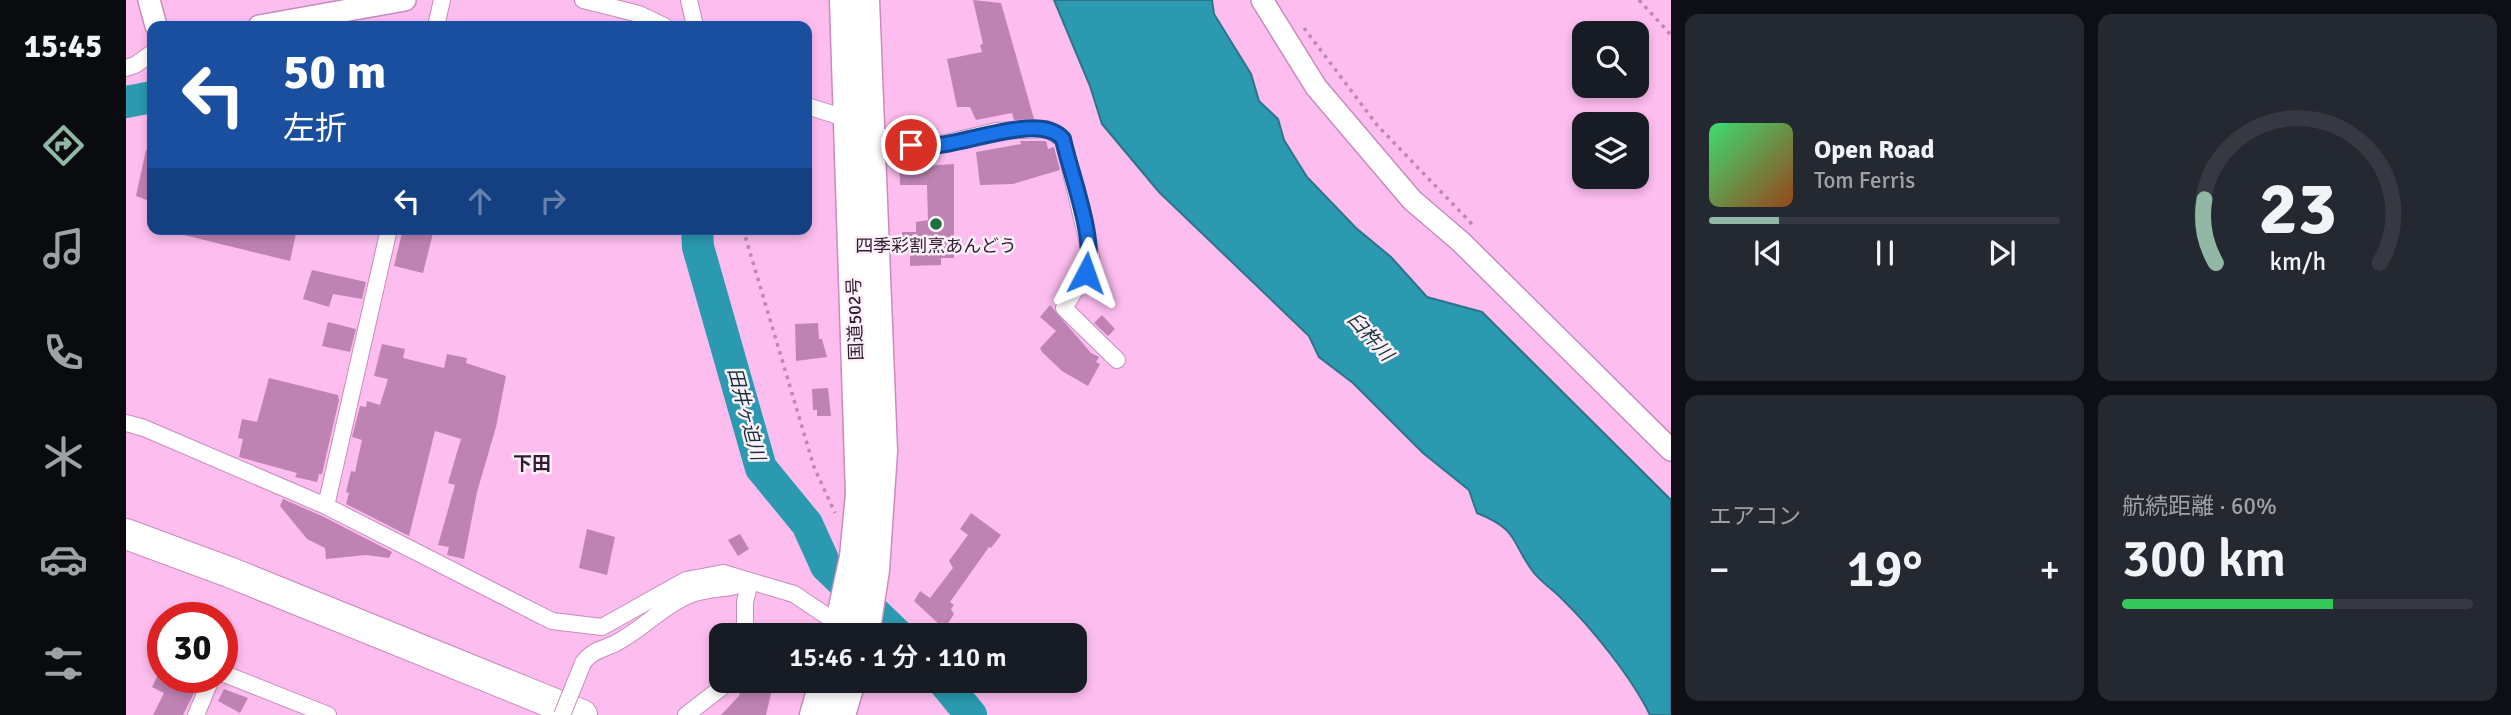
<!DOCTYPE html>
<html lang="ja">
<meta charset="utf-8">
<style>
:root{--surface:#171b24;--page:#242831;--text:#f1f3f6;--muted:#9ea1a6;--line:#363941;--accent:#90b8a4}
body{margin:0;font-family:Signika,"Noto Sans JP",sans-serif;background:var(--page);color:var(--text);height:100vh;display:flex;flex-direction:column;font-size:26px;white-space:nowrap}
*{box-sizing:border-box;margin:0}
p{font-size:23px;color:var(--muted)}
.icon{flex:none;width:38px;height:38px;fill:none;stroke:currentColor;stroke-width:2;stroke-linecap:round;stroke-linejoin:round}
.map{position:relative;flex:1;overflow:hidden}
.drawer{display:flex;flex-direction:column;gap:14px;padding:14px;background:#0d0f14;width:840px}
.drawer>*{flex:none}
.guide{position:absolute;left:21px;top:21px;width:665px;height:214px;border-radius:14px;box-shadow:0 4px 10px #0003;background:#1a4fa0;color:#fff;overflow:hidden}
.controls{position:absolute;left:1446px;top:21px;display:grid;gap:14px}
.controls a{display:grid;place-items:center;width:77px;height:77px;border-radius:14px;background:var(--surface);box-shadow:0 4px 10px #0003;font-size:35px}
.speed{position:absolute;left:21px;top:602px;display:flex;gap:14px;font-size:35px;font-weight:700;text-align:center}
.speed>*{display:grid;place-content:center;width:91px;height:91px;border-radius:50%;background:var(--surface);box-shadow:0 4px 10px #0003;line-height:1}
.speed .limit{border:10px solid #d22;background:#fff;color:#111}
.pin{position:absolute;display:grid;place-items:center;width:60px;height:60px;color:#fff;margin:-30px;border:4px solid #fff;border-radius:50%;box-shadow:0 2px 7px #0007}
.me{position:absolute;width:77px;margin:-38px;rotate:4deg;stroke-linejoin:round;filter:drop-shadow(0 0 5px #0008)}
.turn{display:flex;align-items:center;gap:24px;height:147px;padding:0 21px;font-size:32px}
.turn .icon{width:91px;height:91px;stroke-width:2.5}
.turn b{display:block;font-size:49px;line-height:60px}
.lanes{display:flex;align-items:center;height:66px;padding:0 21px;background:#0003;justify-content:center;gap:35px;direction:ltr}
.lanes .off{opacity:.35}
.big{font-size:52px;font-weight:600;line-height:1.1}
.drawer .card{flex:1;display:flex;flex-direction:column;justify-content:center;gap:10px;min-width:0;padding:0 24px;border-radius:14px;background:var(--page)}
.drawer .dial{align-items:center;gap:0}
.dial svg{height:182px;overflow:visible;fill:none;stroke:var(--line);stroke-width:7;stroke-linecap:round;text-anchor:middle}
.dial text{fill:var(--text);stroke:none}
.song{display:flex;align-items:center;gap:21px}
.cover{width:84px;height:84px;border-radius:10px;background:linear-gradient(135deg,hsl(140 70% 55%),hsl(20 70% 35%))}
.played{height:7px;border-radius:4px;background:linear-gradient(90deg,var(--accent) 20%,var(--line) 20%)}
.keys{display:flex;justify-content:space-around;direction:ltr}
.heat{display:flex;justify-content:space-between;align-items:center;font-size:38px;direction:ltr}
.charge{height:10px;border-radius:5px;background:linear-gradient(90deg,#34c759 60%,var(--line) 0)}
.drawer .tiles{flex:1;display:grid;gap:14px;grid-template-columns:repeat(2,1fr)}
.trip{position:absolute;left:583px;top:623px;width:378px;height:70px;border-radius:14px;background:var(--surface);box-shadow:0 4px 10px #0003;font-weight:600;line-height:70px;text-align:center}
main{display:flex;flex:1;min-height:0}
.menu{display:flex;flex-direction:column;width:126px;justify-content:space-around;align-items:center;background:#090b0e;color:var(--muted)}
.menu .icon{width:49px;height:49px}
.menu .active{color:var(--accent)}
.menu b{font-size:32px;color:var(--text)}
.map>svg:first-child{display:block}
</style>
<main>
<nav class="menu">
<b>15:45</b>
<svg class="icon active" aria-label="directions" viewBox="0 0 24 24"><path d="M12 3l9 9-9 9-9-9zM9 14v-3h6M13 9l2 2-2 2"/></svg>
<svg class="icon" aria-label="music" viewBox="0 0 24 24"><path d="M9 18V5l10-2v13"/><circle cx="6" cy="18" r="3"/><circle cx="16" cy="16" r="3"/></svg>
<svg class="icon" aria-label="phone" viewBox="0 0 24 24"><path d="M5 4h4l2 5-3 2q2 4 5 5l2-3 5 2v4C11 20 4 13 5 4z"/></svg>
<svg class="icon" aria-label="climate" viewBox="0 0 24 24"><path d="M12 3v18M4 7l16 10M4 17L20 7"/></svg>
<svg class="icon" aria-label="car" viewBox="0 0 24 24"><path d="M5 17H2v-5l4-1 3-4h7l3 4 3 1v5h-3M9 17h6M6 11h13"/><circle cx="7" cy="17" r="2"/><circle cx="17" cy="17" r="2"/></svg>
<svg class="icon" aria-label="filters" viewBox="0 0 24 24"><path d="M4 7h16M4 17h16"/><circle cx="9" cy="7" r="2"/><circle cx="15" cy="17" r="2"/></svg>
</nav>
<div class="map">
<svg width="1545" height="715" viewBox="0 0 1545 715">
<rect width="100%" height="100%" fill="#fdbdef"/>
<path fill="#2b99af" stroke="#2d7489" stroke-width="2" d="M928,0H1086L1088,14L1125,74L1133,101L1152,119L1158,140L1181,177L1230,228L1265,257L1301,297L1356,312L1545,500V715H1524C1506,678 1466,628 1436,599C1428,590 1416,583 1408,573C1385,543 1394,530 1351,513L1343,490L1297,453L1227,383L1193,357L1183,336L1033,192L976,124L964,86Z"/>
<g fill="none" stroke-linecap="round" stroke-linejoin="round">
<g stroke="#2b99af" stroke-width="32">
<polyline points="0,102 26,97"/>
<polyline points="571,229 572,247 635,468 681,524 700,566 772,635"/>
<polyline points="817,681 845,715"/>
</g>
</g>
<g fill="#bf83b3">
<polygon points="847,0 875,3 908,119 888,120 886,113 850,120 844,107 831,107 821,59 856,52 854,45 857,44"/>
<polygon points="894,141 920,141 922,149 928,147 934,170 887,184 854,185 850,152 895,144"/>
<polygon points="20,150 26,150 26,202 10,196"/>
<polygon points="773,153 797,159 799,166 828,164 828,258 815,258 815,265 784,266 784,251 777,251 776,232 790,232 790,222 802,220 801,185 774,185"/>
<polygon points="54,229 171,229 164,261 54,234"/>
<polygon points="277,229 308,229 297,273 268,266"/>
<polygon points="186,270 240,282 236,299 207,294 203,307 177,299"/>
<polygon points="924,305 965,353 973,357 970,362 974,364 962,386 936,371 916,352 914,348 930,331 914,317"/>
<polygon points="976,315 989,329 982,336 968,323"/>
<polygon points="202,322 230,329 224,352 196,346"/>
<polygon points="692,323 693,339 696,339 701,357 670,361 669,324"/>
<polygon points="256,344 279,349 277,358 318,368 321,354 341,358 340,363 380,376 370,427 351,492 338,559 321,555 323,547 312,545 329,485 322,483 335,439 309,431 283,536 220,504 223,493 220,492 225,471 229,472 236,440 226,437 234,406 240,407 241,401 254,405 262,379 248,376"/>
<polygon points="143,378 212,395 213,400 196,474 193,474 191,482 169,477 171,473 113,457 117,439 112,438 116,419 131,422"/>
<polygon points="702,388 705,416 691,416 691,410 687,410 686,389"/>
<polygon points="157,499 196,516 266,552 263,558 240,555 200,559 199,548 181,539 154,506"/>
<polygon points="845,513 875,535 865,548 863,547 824,602 828,605 825,609 828,614 821,625 816,622 814,625 788,601 794,591 804,598 827,568 823,561 842,535 834,529"/>
<polygon points="461,529 489,537 481,575 453,568"/>
<polygon points="614,534 623,549 612,556 602,540"/>
<polygon points="35,669 37,677 51,677 71,687 57,715 27,715 38,693 26,687"/>
<polygon points="617,681 648,681 640,715 595,715 613,696"/>
<polygon points="98,689 122,698 114,713 92,701"/>
</g>
<g fill="none" stroke-linecap="round" stroke-linejoin="round">
<g stroke="#c88bbc" stroke-width="18">
<g id="minor">
<polyline points="457,0 513,14 538,26"/>
<polyline points="563,0 569,26"/>
<polyline points="310,26 316,0"/>
<polyline points="0,68 9,65 26,53"/>
<polyline points="681,106 722,119 742,133 799,148 870,131 921,129 937,139 965,256 960,273 938,308 991,360"/>
<polyline points="0,423 18,428 200,506 426,621 476,627 560,580 597,573 668,594 717,627"/>
<polyline points="200,506 263,229"/>
<polyline points="619,635 619,602 624,582"/>
<path d="M457,663C465,651 475,650 488,644C516,630 537,605 566,594C586,587 603,590 624,582"/>
<polyline points="96,673 202,715"/>
<polyline points="70,715 86,677"/>
<polyline points="560,715 604,681"/>
</g>
</g>
<g stroke="#c88bbc" stroke-width="24">
<g id="tertiary">
<polyline points="23,0 30,26"/>
<polyline points="1136,0 1190,87 1286,200 1335,242 1545,450"/>
<polyline points="133,26 279,0"/>
</g>
</g>
<g stroke="#c88bbc" stroke-width="31">
<g id="trunk">
<polyline points="711,635 728,557 734,494 718,0"/>
<polyline points="739,635 749,570 757,451 739,0"/>
<polyline points="688,715 698,681"/>
<polyline points="715,715 725,681"/>
</g>
</g>
<g stroke="#c88bbc" stroke-width="32">
<polyline id="motorway" points="0,534 103,572 456,715"/>
</g>
<g stroke="#bc89b1" stroke-width="3.5" stroke-dasharray="3.5 5" stroke-linecap="butt">
<polyline points="1513,0 1545,35"/>
<polyline points="1178,28 1251,125 1346,224"/>
<polyline points="617,229 688,467 709,513"/>
</g>
<use href="#minor" stroke="#fff" stroke-width="16"/>
<use href="#tertiary" stroke="#fff" stroke-width="21"/>
<use href="#trunk" stroke="#fff" stroke-width="28"/>
<use href="#motorway" stroke="#fff" stroke-width="30"/>
<g stroke="#c88bbc" stroke-width="18" stroke-linecap="butt">
<polyline id="minor-bridge" points="436,715 457,663"/>
</g>
<use href="#minor-bridge" stroke="#fff" stroke-width="16"/>
</g>
<g fill="none" stroke-linecap="round" stroke-linejoin="round">
<g stroke="#114b97" stroke-width="18">
<path id="route" d="M785,145C821,155 911,108 937,139C944,172 972,244 960,273"/>
</g>
<use href="#route" stroke="#1a73e8" stroke-width="12"/>
</g>
<circle fill="#1a6f40" stroke="#fff1fb" stroke-width="2.5" cx="810" cy="224" r="7"/>
<g text-anchor="middle" dominant-baseline="central" stroke-width="5" stroke-linejoin="round" paint-order="stroke">
<g font-size="18" fill="#331c2f" stroke="#fff1fb">
<text x="810" y="246">四季彩割烹あんどう</text>
</g>
<g font-size="18" fill="#331c2f" stroke="#fff1fb">
<text transform="translate(729 319) rotate(-92)">国道502号</text>
</g>
<g font-size="19" font-style="italic" fill="#113239" stroke="#fff1fb">
<text transform="translate(1244 337) rotate(48)">臼杵川</text>
<text transform="translate(620 414) rotate(75)">田井ヶ迫川</text>
</g>
<g font-size="19" font-weight="bold" fill="#331c2f" stroke="#fff1fb">
<text x="406" y="464">下田</text>
</g>
</g>
</svg>
<div class="controls">
<a><svg class="icon" aria-label="search" viewBox="0 0 24 24"><circle cx="10" cy="10" r="6"/><path d="M15 15l6 6"/></svg></a>
<a><svg class="icon" aria-label="layers" viewBox="0 0 24 24"><path d="M12 4l9 5-9 5-9-5zM3 14l9 5 9-5"/></svg></a>
</div>
<div class="speed"><div class="limit">30</div></div>
<div class="pin" style="left:785px;top:145px;background:#d93025"><svg class="icon" aria-label="arrive" viewBox="0 0 24 24"><path d="M6 21V4h12l-3 4 3 4H6"/></svg></div>
<svg class="me" style="left:960px;top:273px" viewBox="-20 -20 40 40"><path d="M0-17L14 15 0 8-14 15z" fill="#1a73e8" stroke="#fff" stroke-width="4"/></svg>
<div class="trip">15:46 · 1 分 · 110 m</div>
<div class="guide">
<div class="turn"><svg class="icon" aria-label="left" viewBox="0 0 24 24"><path d="M17 20v-9H6M10 6l-5 5 5 5"/></svg><div><b>50 m</b>左折</div></div>
<div class="lanes"><svg class="icon" aria-label="left" viewBox="0 0 24 24"><path d="M17 20v-9H6M10 6l-5 5 5 5"/></svg><svg class="icon off" aria-label="ahead" viewBox="0 0 24 24"><path d="M12 20V5M6 11l6-6 6 6"/></svg><svg class="icon off" aria-label="right" viewBox="0 0 24 24"><path d="M7 20v-9h11M14 6l5 5-5 5"/></svg></div>
</div>
</div>
<section class="drawer">
<div class="tiles">
<div class="card">
<div class="song"><i class="cover"></i><div><b>Open Road</b><p>Tom Ferris</p></div></div>
<div class="played"></div>
<div class="keys"><svg class="icon" aria-label="previous" viewBox="0 0 24 24"><path d="M18 5L8 12l10 7zM5 5v14"/></svg><svg class="icon" aria-label="pause" viewBox="0 0 24 24"><path d="M8 5v14M16 5v14"/></svg><svg class="icon" aria-label="next" viewBox="0 0 24 24"><path d="M6 5l10 7-10 7zM19 5v14"/></svg></div>
</div>
<div class="card dial"><svg viewBox="0 0 100 80">
<path d="M14 69A42 42 0 1 1 86 69"/>
<path d="M14 69A42 42 0 0 1 9 41" stroke="#90b8a4"/>
<text x="50" y="56" font-size="32" font-weight="700">23</text>
<text x="50" y="72" font-size="11">km/h</text>
</svg></div>
<div class="card"><p>エアコン</p>
<div class="heat"><a>−</a><b class="big">19°</b><a>+</a></div>
</div>
<div class="card"><p>航続距離 · 60%</p><b class="big">300 km</b><div class="charge"></div></div>
</div>
</section>
</main>
